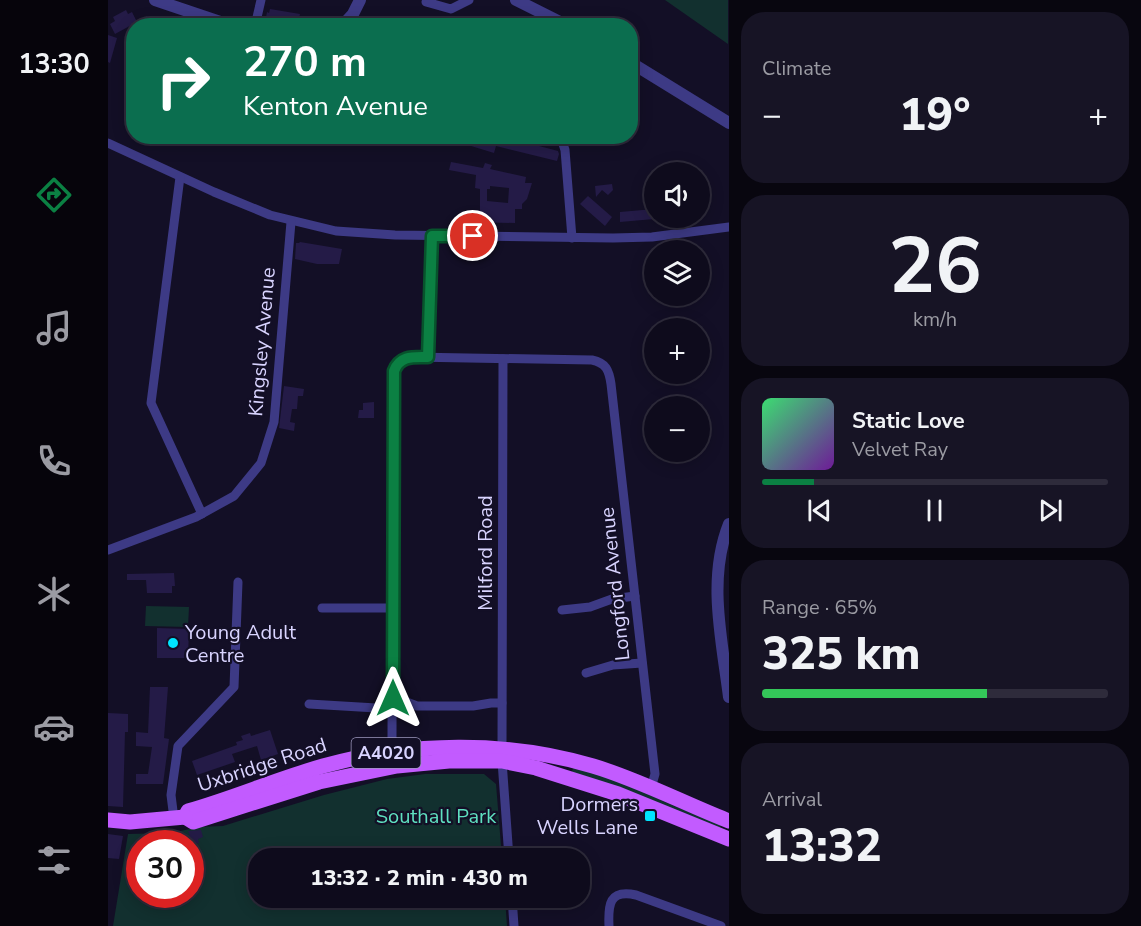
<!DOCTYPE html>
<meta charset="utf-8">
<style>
:root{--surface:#0e0b1c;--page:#171425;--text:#f1f3f6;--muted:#9b9ba3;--line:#2e2b3b;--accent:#0b8043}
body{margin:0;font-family:"Nunito Sans",sans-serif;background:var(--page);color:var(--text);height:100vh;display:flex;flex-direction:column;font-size:22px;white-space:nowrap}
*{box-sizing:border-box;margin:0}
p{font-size:20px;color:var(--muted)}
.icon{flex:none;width:33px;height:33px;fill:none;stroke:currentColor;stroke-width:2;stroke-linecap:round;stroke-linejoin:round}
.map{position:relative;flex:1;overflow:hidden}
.drawer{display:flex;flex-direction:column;gap:12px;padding:12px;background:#08060f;width:412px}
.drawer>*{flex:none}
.guide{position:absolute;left:18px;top:18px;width:512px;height:126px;border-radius:24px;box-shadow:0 3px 15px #0003,0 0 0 2px var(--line);background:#0b6e4f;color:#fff;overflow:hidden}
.fabs{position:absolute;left:536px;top:162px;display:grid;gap:12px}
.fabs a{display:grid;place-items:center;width:66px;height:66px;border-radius:50%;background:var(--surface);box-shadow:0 3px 15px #0003,0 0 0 2px var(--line);font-size:30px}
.speed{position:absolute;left:18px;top:830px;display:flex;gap:12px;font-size:30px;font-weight:700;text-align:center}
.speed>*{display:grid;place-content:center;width:78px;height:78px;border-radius:50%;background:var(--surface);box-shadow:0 3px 15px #0003,0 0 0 2px var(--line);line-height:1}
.speed .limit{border:9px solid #d22;background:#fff;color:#111}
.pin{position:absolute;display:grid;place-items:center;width:51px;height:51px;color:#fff;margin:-26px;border:3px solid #fff;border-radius:50%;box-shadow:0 2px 6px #0007}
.me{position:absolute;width:66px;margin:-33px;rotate:0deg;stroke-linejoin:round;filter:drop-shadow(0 0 4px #0008)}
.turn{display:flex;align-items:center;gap:21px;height:126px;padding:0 18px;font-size:27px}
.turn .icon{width:78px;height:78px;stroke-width:2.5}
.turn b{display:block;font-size:42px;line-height:51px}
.big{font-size:45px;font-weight:800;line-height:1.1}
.drawer .widget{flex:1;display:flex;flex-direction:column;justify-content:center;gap:9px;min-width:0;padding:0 21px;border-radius:24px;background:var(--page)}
.drawer .dial{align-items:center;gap:0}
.dial b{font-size:78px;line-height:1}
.song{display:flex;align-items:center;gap:18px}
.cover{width:72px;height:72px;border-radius:9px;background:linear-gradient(135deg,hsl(140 70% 55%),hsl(280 70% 35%))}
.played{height:6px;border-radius:3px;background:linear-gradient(90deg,var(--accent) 15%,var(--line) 15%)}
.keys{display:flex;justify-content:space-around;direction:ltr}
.heat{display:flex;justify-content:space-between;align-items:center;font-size:33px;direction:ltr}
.charge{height:9px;border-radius:4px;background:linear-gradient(90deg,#34c759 65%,var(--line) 0)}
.trip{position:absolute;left:140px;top:848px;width:342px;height:60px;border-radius:24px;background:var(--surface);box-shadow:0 3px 15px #0003,0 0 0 2px var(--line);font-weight:800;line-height:60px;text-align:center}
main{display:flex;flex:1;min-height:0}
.menu{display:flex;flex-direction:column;width:108px;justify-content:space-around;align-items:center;background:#06040b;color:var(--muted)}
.menu .icon{width:42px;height:42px}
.menu .active{color:var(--accent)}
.menu b{font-size:27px;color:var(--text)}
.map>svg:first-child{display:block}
</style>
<main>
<nav class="menu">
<b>13:30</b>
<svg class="icon active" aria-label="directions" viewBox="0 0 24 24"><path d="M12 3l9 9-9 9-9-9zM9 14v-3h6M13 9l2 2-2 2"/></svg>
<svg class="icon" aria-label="music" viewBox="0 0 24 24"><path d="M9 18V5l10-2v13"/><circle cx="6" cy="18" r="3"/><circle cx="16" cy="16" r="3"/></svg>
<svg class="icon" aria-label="phone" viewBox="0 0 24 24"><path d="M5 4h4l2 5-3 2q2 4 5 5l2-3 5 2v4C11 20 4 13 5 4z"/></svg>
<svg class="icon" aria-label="climate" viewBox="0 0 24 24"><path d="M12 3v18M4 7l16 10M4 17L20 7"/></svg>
<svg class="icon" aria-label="car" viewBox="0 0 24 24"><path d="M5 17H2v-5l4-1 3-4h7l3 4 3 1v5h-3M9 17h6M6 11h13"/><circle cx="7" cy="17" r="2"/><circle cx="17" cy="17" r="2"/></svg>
<svg class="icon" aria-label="filters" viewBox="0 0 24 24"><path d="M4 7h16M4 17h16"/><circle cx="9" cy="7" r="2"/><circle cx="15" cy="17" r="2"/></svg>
</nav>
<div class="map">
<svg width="621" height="926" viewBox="0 0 621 926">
<rect width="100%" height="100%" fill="#130f26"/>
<g fill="#12302f" fill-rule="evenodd">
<polygon points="557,0 620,0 620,44"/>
<polygon points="38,606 81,607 80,627 37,626"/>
<polygon points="466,767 514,782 559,803 613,825 610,832 466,775 464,771"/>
<path d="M317,774H376L388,784L394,858H150V897H397L399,926H5L20,834L63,833L91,827L115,826L216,795L279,779ZM32,843H82V894H32Z"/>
</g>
<g fill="#241b47" fill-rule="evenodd">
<polygon points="162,9 192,14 191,18 194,18 193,26 172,26 157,23 159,12 161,13"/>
<polygon points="18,10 20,14 24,12 29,22 7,34 2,24 7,21 5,17"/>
<polygon points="38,16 62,24 62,26 35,26"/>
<polygon points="0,35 9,38 2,63 0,62"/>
<polygon points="352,136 387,136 397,139 397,137 450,151 451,154 449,161 388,146 386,153 350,142"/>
<path d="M343,162L375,168L377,163L384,165L382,169L418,177L417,183H424L419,199L414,204V209H407V223L364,222L365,211L372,210V189L367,188L368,175L341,170ZM382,186L401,188L400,203L379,201V189H382Z"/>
<polygon points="504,184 505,190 500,195 494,190 488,197 487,186"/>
<polygon points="480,196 504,217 497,226 472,204"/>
<polygon points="546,209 546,219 512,222 512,212"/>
<polygon points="192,242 234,249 231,264 209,264 187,259 188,243 191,243"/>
<polygon points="176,386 196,389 195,396 190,396 189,409 184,409 182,422 187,423 186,431 171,428"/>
<polygon points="266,402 266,418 250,418 251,410 255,410 255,403"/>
<polygon points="66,573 67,586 64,586 64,593 39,593 38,580 19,580 19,574"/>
<polygon points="49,628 81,629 80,658 49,658"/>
<polygon points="42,687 60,687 56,738 61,739 55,784 28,784 28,774 40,774 44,747 28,746 28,732 40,733"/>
<polygon points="0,713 20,714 20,732 17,732 15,807 0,806"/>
<polygon points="162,730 170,754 153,760 149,746 124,754 127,762 89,775 84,761 129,745 128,742 135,740 133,736 142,733 143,736"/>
<polygon points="93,830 95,837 90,839 91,843 83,845 78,836 82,835 80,831"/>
<polygon points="0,834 15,836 11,859 0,858"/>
</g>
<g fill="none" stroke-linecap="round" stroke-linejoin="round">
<g stroke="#3d3a85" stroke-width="9">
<polyline points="318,2 343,9 361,0"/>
<polyline points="147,26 153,0"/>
<polyline points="450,136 454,141 457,150 464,238"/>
<polyline points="0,143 106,192 162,215 228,231 287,235 505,238 544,237 621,227"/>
<polyline points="72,177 43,403 94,514"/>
<polyline points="320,357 325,236"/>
<polyline points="0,550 88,517 126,496 153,463 166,422 183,222"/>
<polyline points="214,608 285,608"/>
<polyline points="454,610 482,607 504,599 527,596"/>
<polyline points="478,673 505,665 534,663"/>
<polyline points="285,698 291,699 309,706 365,706 383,703 394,703"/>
<polyline points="201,704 285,709"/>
<polyline points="394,748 395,359"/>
<path d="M286,752L284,737L285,376C287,364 293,358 304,357L484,360C498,363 501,370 503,384L547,774L543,788"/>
<polyline points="394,761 401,858"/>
<polyline points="66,819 63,795 70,746 126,687 130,582"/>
<polyline points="404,897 406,926"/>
<path d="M501,926C500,905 501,889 528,895L613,926"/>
</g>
<g stroke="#3d3a85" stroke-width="12">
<polyline points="47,0 124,26"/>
<polyline points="408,0 460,26"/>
<polyline points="234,26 245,14 252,0"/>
<polyline points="522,62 621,123"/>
<path d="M621,524C599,579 614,640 621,697"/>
</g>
<g stroke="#c25bff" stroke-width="15">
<path d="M77,817L80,811C126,798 169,779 215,766C302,742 398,740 485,766C532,780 575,803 621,821"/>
<polyline points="77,817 85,822 211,782 289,766 341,761 394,761 428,768 510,794 621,839"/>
<polyline points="0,820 22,822 77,817"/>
</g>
</g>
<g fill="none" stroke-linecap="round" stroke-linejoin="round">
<g stroke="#07532c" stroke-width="15">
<path id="route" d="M285,698L286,371C292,355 306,357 320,357L324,236H365"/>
</g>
<use href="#route" stroke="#0b8043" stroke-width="10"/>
</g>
<g fill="#00e5ff" stroke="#130f26" stroke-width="2">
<circle cx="65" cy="643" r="6"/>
<rect x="536" y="810" width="12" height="12" rx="3"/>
</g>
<g text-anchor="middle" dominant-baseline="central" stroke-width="4.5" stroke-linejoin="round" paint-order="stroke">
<rect fill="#130f26" stroke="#9e99be" stroke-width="1.5" x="243.5" y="738" width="69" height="30" rx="4.5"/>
<g font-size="18" font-weight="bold" fill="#d9d4ff">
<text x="278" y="753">A4020</text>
</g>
<g font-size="20" fill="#d9d4ff" stroke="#130f26">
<text transform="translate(154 342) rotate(-85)">Kingsley Avenue</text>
<text transform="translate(377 553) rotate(-90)">Milford Road</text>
<text transform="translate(507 584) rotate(-96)">Longford Avenue</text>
<text transform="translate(154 765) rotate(-18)">Uxbridge Road</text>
</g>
<g font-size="20" fill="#d9d4ff" stroke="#130f26" text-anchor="start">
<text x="77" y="632">Young Adult<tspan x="77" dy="23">Centre</tspan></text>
<text x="530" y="804" text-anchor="end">Dormers<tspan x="530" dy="23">Wells Lane</tspan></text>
</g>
<g font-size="20" fill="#5fe0c0" stroke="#130f26">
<text x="328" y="816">Southall Park</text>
</g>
</g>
</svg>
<div class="fabs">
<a><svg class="icon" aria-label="sound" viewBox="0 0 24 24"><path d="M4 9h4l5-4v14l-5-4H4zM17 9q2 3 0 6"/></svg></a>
<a><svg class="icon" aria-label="layers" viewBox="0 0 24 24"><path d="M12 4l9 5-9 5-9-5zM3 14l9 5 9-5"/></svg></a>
<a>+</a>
<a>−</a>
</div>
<div class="speed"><div class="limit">30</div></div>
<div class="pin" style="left:365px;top:236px;background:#d93025"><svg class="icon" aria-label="arrive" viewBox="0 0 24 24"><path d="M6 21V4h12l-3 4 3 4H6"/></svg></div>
<svg class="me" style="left:285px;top:698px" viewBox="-20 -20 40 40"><path d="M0-17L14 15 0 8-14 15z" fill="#0b8043" stroke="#fff" stroke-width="4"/></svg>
<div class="trip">13:32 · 2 min · 430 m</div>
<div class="guide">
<div class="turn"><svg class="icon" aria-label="right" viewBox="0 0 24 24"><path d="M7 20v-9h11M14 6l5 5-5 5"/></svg><div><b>270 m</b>Kenton Avenue</div></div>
</div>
</div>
<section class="drawer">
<div class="widget"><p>Climate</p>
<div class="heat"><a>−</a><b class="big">19°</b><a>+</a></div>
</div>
<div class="widget dial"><b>26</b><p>km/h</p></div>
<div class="widget">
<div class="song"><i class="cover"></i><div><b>Static Love</b><p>Velvet Ray</p></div></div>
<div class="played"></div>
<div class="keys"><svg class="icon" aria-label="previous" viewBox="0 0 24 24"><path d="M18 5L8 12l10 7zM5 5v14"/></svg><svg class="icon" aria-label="pause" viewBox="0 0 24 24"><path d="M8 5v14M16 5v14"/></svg><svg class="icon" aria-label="next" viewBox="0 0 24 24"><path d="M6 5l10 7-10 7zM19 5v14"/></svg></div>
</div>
<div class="widget"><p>Range · 65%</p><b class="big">325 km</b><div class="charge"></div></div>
<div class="widget"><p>Arrival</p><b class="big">13:32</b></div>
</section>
</main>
